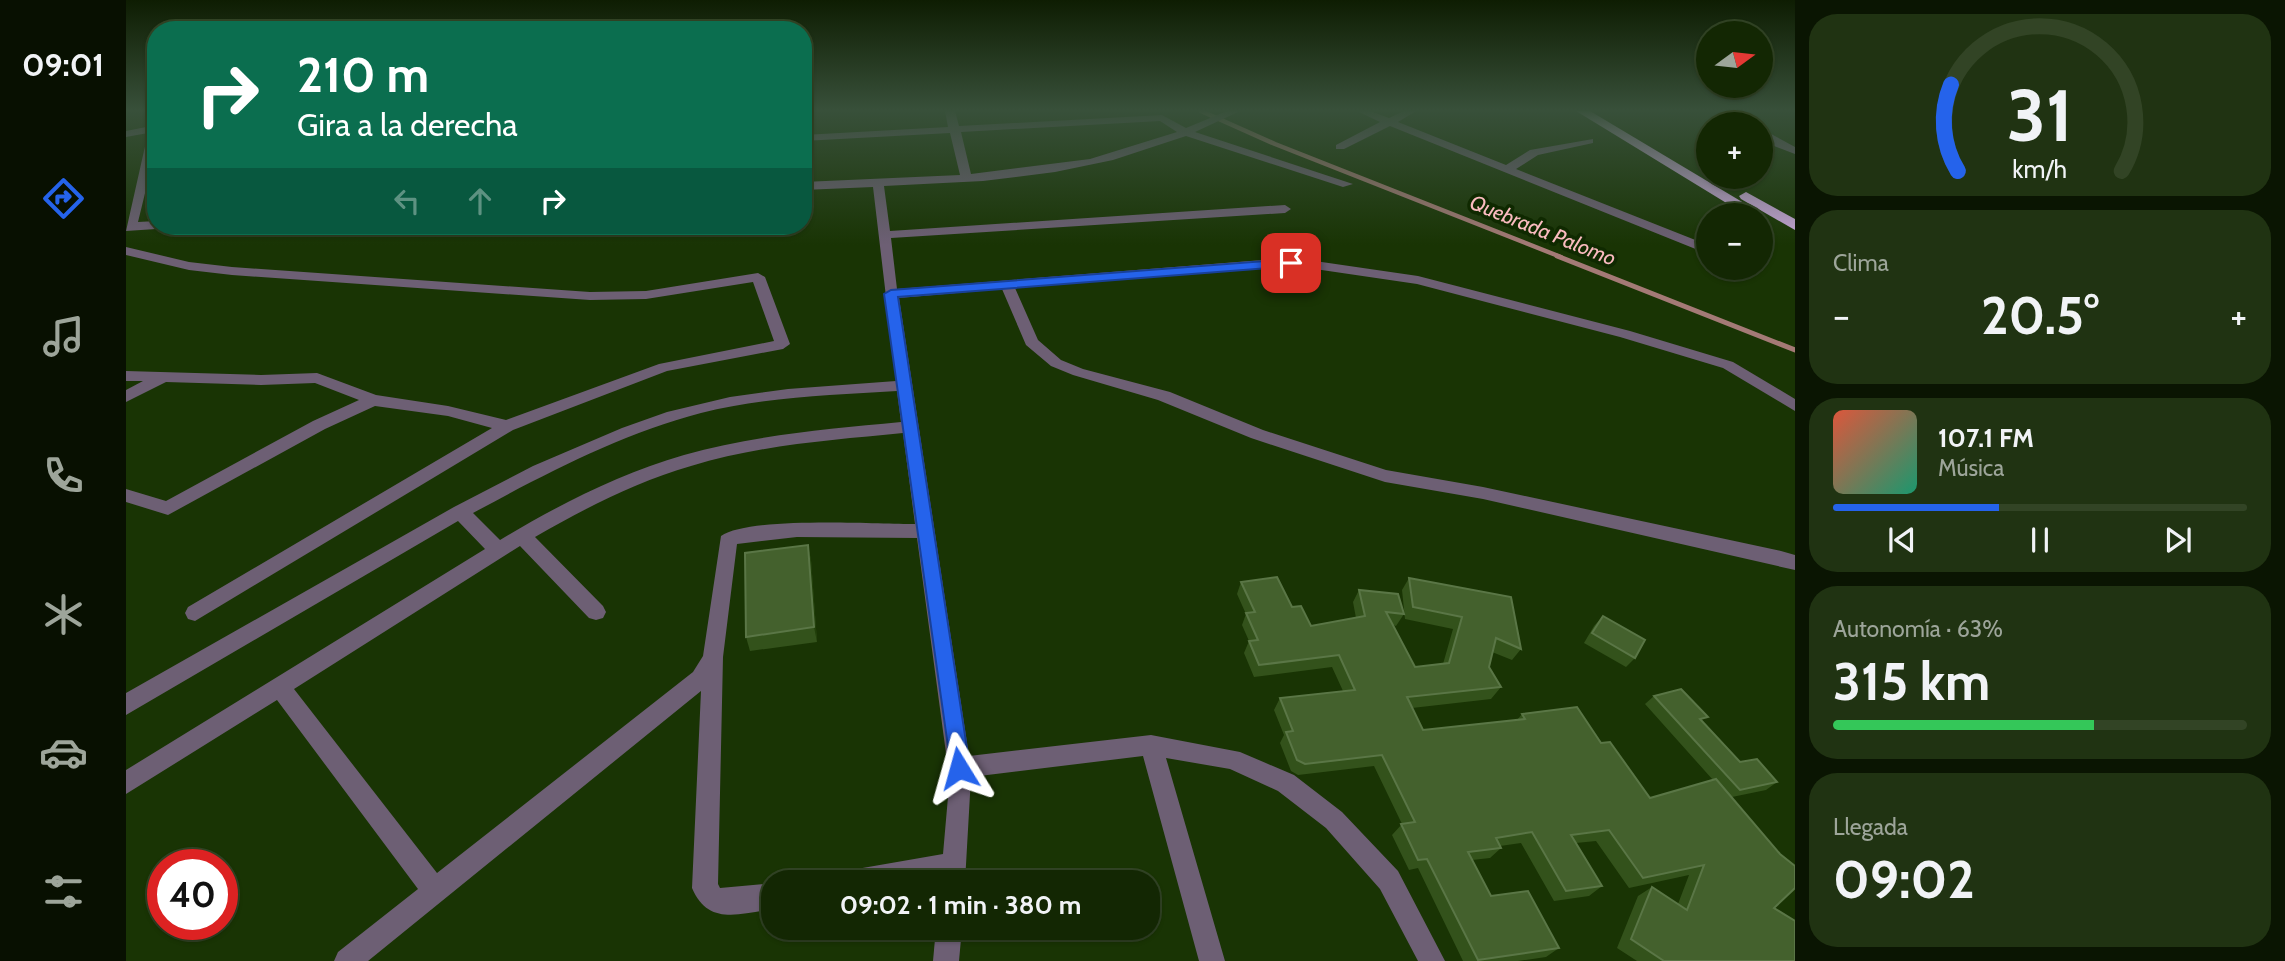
<!DOCTYPE html>
<html lang="es">
<meta charset="utf-8">
<style>
:root{--surface:#132703;--page:#203312;--text:#f1f3f6;--muted:#9da59a;--line:#324425;--accent:#2563eb}
body{margin:0;font-family:Cabin,sans-serif;background:var(--page);color:var(--text);height:100vh;display:flex;flex-direction:column;font-size:26px;white-space:nowrap}
*{box-sizing:border-box;margin:0}
p{font-size:23px;color:var(--muted)}
.icon{flex:none;width:38px;height:38px;fill:none;stroke:currentColor;stroke-width:2;stroke-linecap:round;stroke-linejoin:round}
.map{position:relative;flex:1;overflow:hidden}
.drawer{display:flex;flex-direction:column;gap:14px;padding:14px;background:#0a1502;width:490px}
.drawer>*{flex:none}
.hud{position:absolute;left:21px;top:21px;width:665px;height:214px;border-radius:28px;box-shadow:0 2px 5px #0004,0 0 0 2px var(--line);background:#0b6e4f;color:#fff;overflow:hidden}
.needle{width:46px;rotate:75deg}
.tools{position:absolute;left:1570px;top:21px;display:grid;gap:14px}
.tools a{display:grid;place-items:center;width:77px;height:77px;border-radius:50%;background:var(--surface);box-shadow:0 2px 5px #0004,0 0 0 2px var(--line);font-size:35px}
.speed{position:absolute;left:21px;top:849px;display:flex;gap:14px;font-size:35px;font-weight:700;text-align:center}
.speed>*{display:grid;place-content:center;width:91px;height:91px;border-radius:50%;background:var(--surface);box-shadow:0 2px 5px #0004,0 0 0 2px var(--line);line-height:1}
.speed .limit{border:10px solid #d22;background:#fff;color:#111}
.pin{position:absolute;display:grid;place-items:center;width:60px;height:60px;color:#fff;margin:-30px;border-radius:14px;box-shadow:0 4px 10px #0006}
.me{position:absolute;width:77px;margin:-38px;rotate:352deg;stroke-linejoin:round;filter:drop-shadow(0 0 5px #0008)}
.turn{display:flex;align-items:center;gap:24px;height:147px;padding:0 35px;font-size:32px}
.turn .icon{width:91px;height:91px;stroke-width:2.5}
.turn b{display:block;font-size:49px;line-height:60px}
.lanes{display:flex;align-items:center;height:66px;padding:0 35px;background:#0003;justify-content:center;gap:35px;direction:ltr}
.lanes .off{opacity:.35}
.big{font-size:52px;font-weight:800;line-height:1.1}
.drawer .tile{flex:1;display:flex;flex-direction:column;justify-content:center;gap:10px;min-width:0;padding:0 24px;border-radius:28px;background:var(--page)}
.drawer .dial{align-items:center;gap:0}
.dial svg{height:182px;overflow:visible;fill:none;stroke:var(--line);stroke-width:7;stroke-linecap:round;text-anchor:middle}
.dial text{fill:var(--text);stroke:none}
.song{display:flex;align-items:center;gap:21px}
.cover{width:84px;height:84px;border-radius:10px;background:linear-gradient(135deg,hsl(10 70% 55%),hsl(160 70% 35%))}
.played{height:7px;border-radius:4px;background:linear-gradient(90deg,var(--accent) 40%,var(--line) 40%)}
.keys{display:flex;justify-content:space-around;direction:ltr}
.heat{display:flex;justify-content:space-between;align-items:center;font-size:38px;direction:ltr}
.charge{height:10px;border-radius:5px;background:linear-gradient(90deg,#34c759 63%,var(--line) 0)}
.trip{position:absolute;left:635px;top:870px;width:399px;height:70px;border-radius:28px;background:var(--surface);box-shadow:0 2px 5px #0004,0 0 0 2px var(--line);font-weight:800;line-height:70px;text-align:center}
main{display:flex;flex:1;min-height:0}
.tab-bar{display:flex;flex-direction:column;width:126px;justify-content:space-around;align-items:center;background:#081001;color:var(--muted)}
.tab-bar .icon{width:49px;height:49px}
.tab-bar .current{color:var(--accent)}
.tab-bar b{font-size:32px;color:var(--text)}
.map>svg:first-child{display:block}
</style>
<main>
<nav class="tab-bar">
<b>09:01</b>
<svg class="icon current" aria-label="directions" viewBox="0 0 24 24"><path d="M12 3l9 9-9 9-9-9zM9 14v-3h6M13 9l2 2-2 2"/></svg>
<svg class="icon" aria-label="music" viewBox="0 0 24 24"><path d="M9 18V5l10-2v13"/><circle cx="6" cy="18" r="3"/><circle cx="16" cy="16" r="3"/></svg>
<svg class="icon" aria-label="phone" viewBox="0 0 24 24"><path d="M5 4h4l2 5-3 2q2 4 5 5l2-3 5 2v4C11 20 4 13 5 4z"/></svg>
<svg class="icon" aria-label="climate" viewBox="0 0 24 24"><path d="M12 3v18M4 7l16 10M4 17L20 7"/></svg>
<svg class="icon" aria-label="car" viewBox="0 0 24 24"><path d="M5 17H2v-5l4-1 3-4h7l3 4 3 1v5h-3M9 17h6M6 11h13"/><circle cx="7" cy="17" r="2"/><circle cx="17" cy="17" r="2"/></svg>
<svg class="icon" aria-label="filters" viewBox="0 0 24 24"><path d="M4 7h16M4 17h16"/><circle cx="9" cy="7" r="2"/><circle cx="15" cy="17" r="2"/></svg>
</nav>
<div class="map">
<svg width="1669" height="961" viewBox="0 0 1669 961">
<rect width="100%" height="100%" fill="#193404"/>
<g fill="none" stroke-linecap="round" stroke-linejoin="round">
<polyline stroke="#a47a76" stroke-width="4.5" points="1075,111 1149,144 1435,257"/>
<polyline stroke="#a47a76" stroke-width="5" points="1431,256 1669,350"/>
<g fill="#6d5f74" fill-rule="evenodd">
<path d="M819,111H829L833,126L1036,115L1060,128L1101,111H1114L1069,132L1227,184L1217,187L1060,136L987,160L929,172L857,181L758,186L764,231L1159,205L1165,209L1159,213L765,238L771,289L1150,259L1182,260L1292,276L1504,331L1607,362L1669,399V411L1597,368L1494,337L1291,284L1182,268L1150,267L889,288L912,340L935,360L957,369L1044,392L1137,430L1260,470L1357,487L1655,551L1669,555V570L1357,499L1259,482L1125,438L1032,400L947,375L925,366L900,345L876,289L773,298L843,756L1025,735L1114,752L1168,775L1216,812L1272,871L1319,961H1292L1254,889L1200,828L1152,791L1104,769L1040,758L1099,961H1073L1017,756L845,777L839,882H815V879L796,882H713L716,873L725,870L817,854L822,797V768L791,538L671,537L611,544L597,657L592,884L594,888L648,883V909C613,914 582,926 566,888L575,691L242,961H208L212,952L292,889L151,700L0,794V770L359,549L332,521L0,715V693L328,507L407,466L496,428L541,412L604,397L662,389L770,381L747,187L677,190V182L834,175L824,133L677,141V135L822,127ZM1034,121L1051,132L964,159L845,174L835,132ZM771,391L775,422C702,429 629,435 558,455C493,474 432,505 374,540L347,513C419,474 495,434 575,413C639,397 706,395 771,391ZM777,433L789,524C750,524 623,516 595,536L577,656L567,672L311,873L168,689L394,546L463,618L470,620L477,618L480,612L477,606L409,537C458,509 509,482 565,466C633,445 706,440 777,433Z"/>
<polygon points="1231,111 1244,111 1263,118 1278,111 1290,111 1272,122 1380,165 1404,150 1467,139 1467,143 1412,155 1390,169 1582,245 1582,254 1264,126 1218,149 1210,149 1210,145 1254,122"/>
<polygon points="1608,111 1619,111 1632,124 1621,124"/>
<polygon points="30,125 30,148 12,222 30,221 30,226 36,226 30,229 0,231 22,133 0,137 0,131"/>
<polygon points="1634,128 1669,147 1669,154 1648,146 1634,137"/>
<polygon points="0,247 63,262 106,267 464,292 520,291 632,273 639,277 664,344 657,349 541,371 387,430 69,621 62,619 59,613 62,607 366,428 322,416 249,406 199,429 42,515 0,502 0,489 40,501 187,421 233,400 189,383 135,385 40,382 0,402 0,390 17,381 0,381 0,371 135,375 191,373 250,395 322,406 380,420 533,364 648,341 627,282 520,299 464,300 106,275 63,270 0,255"/>
<polygon points="810,928 836,928 833,961 807,961"/>
</g>
<g fill="#c7a6d8" fill-rule="evenodd">
<polygon points="1450,111 1464,111 1638,215 1634,218 1634,215 1620,215"/>
<polygon points="1620,192 1669,219 1669,230 1615,199 1613,196"/>
</g>
</g>
<g fill="#33521b">
<polygon points="682,545 685,560 691,642 624,651 620,637"/>
<polygon points="1283,578 1395,649 1386,660 1366,652 1363,667 1375,687 1365,699 1286,708 1297,730 1391,720 1396,714 1475,743 1524,798 1587,780 1519,704 1528,696 1577,722 1614,762 1651,782 1640,790 1606,797 1669,961 1511,961 1491,948 1512,896 1526,887 1552,904 1563,875 1503,888 1470,841 1450,843 1476,886 1463,896 1428,901 1395,843 1374,846 1375,848 1364,858 1346,860 1365,896 1433,948 1420,957 1392,961 1337,961 1292,868 1283,870 1266,835 1276,824 1248,766 1172,775 1165,771 1154,743 1158,735 1148,710 1154,698 1217,691 1206,667 1128,677 1118,653 1123,641 1116,625 1120,614 1111,594 1115,582 1166,607 1185,626 1230,618 1227,602 1233,590 1278,614 1270,626 1267,625 1289,667 1317,664 1327,629 1279,619 1276,590"/>
<polygon points="1477,616 1509,658 1500,667 1458,643 1468,626"/>
</g>
<polygon fill="#213f0a" points="682,545 685,560 691,642 688,627"/>
<g fill="#44612d" stroke="#5a7646" stroke-width="2">
<polygon points="682,545 688,627 620,637 619,553"/>
<polygon points="1151,577 1166,607 1175,606 1185,626 1239,616 1233,590 1272,594 1278,614 1260,612 1289,667 1323,663 1336,617 1287,607 1283,578 1385,597 1395,649 1370,638 1363,667 1375,687 1281,697 1297,730 1399,719 1396,714 1451,707 1475,743 1484,742 1524,798 1590,779 1654,854 1669,866 1669,888 1648,908 1669,921 1669,961 1538,961 1505,939 1526,887 1561,910 1578,865 1517,878 1483,830 1445,835 1476,886 1440,891 1406,832 1370,838 1375,848 1342,852 1365,896 1402,891 1433,948 1352,960 1301,859 1292,860 1275,824 1289,822 1256,755 1179,764 1171,760 1160,732 1167,731 1154,698 1229,690 1213,655 1133,665 1123,641 1132,640 1120,613 1129,612 1115,582"/>
<polygon points="1477,616 1519,640 1509,658 1466,633"/>
<polygon points="1555,689 1582,717 1574,719 1614,762 1631,759 1651,782 1614,790 1528,696"/>
</g>
<linearGradient id="sky" x2="0" y2="1"><stop stop-color="#0e1d02"/><stop offset="0.45" stop-color="#38503a"/><stop offset="1" stop-color="#38503a" stop-opacity="0"/></linearGradient>
<rect width="1669" height="245" fill="url(#sky)"/>
<polygon fill="#2563eb" stroke="#184099" stroke-width="2" points="1165,259 1169,260 1169,266 772,297 844,768 841,775 833,778 826,775 758,294 765,290"/>
<g text-anchor="middle" dominant-baseline="central" stroke-width="7" stroke-linejoin="round" paint-order="stroke">
<g font-size="21" font-style="italic" fill="#fabbbf" stroke="#0f2900">
<text transform="translate(1417 230) rotate(22)">Quebrada Palomo</text>
</g>
</g>
</svg>
<div class="tools">
<a><svg class="needle" viewBox="-14 -14 28 28"><path d="M0-13l5 13h-10z" fill="#e53935"/><path d="M0 13l5-13h-10z" fill="#9da59a"/></svg></a>
<a>+</a>
<a>−</a>
</div>
<div class="speed"><div class="limit">40</div></div>
<div class="pin" style="left:1165px;top:263px;background:#d93025"><svg class="icon" aria-label="arrive" viewBox="0 0 24 24"><path d="M6 21V4h12l-3 4 3 4H6"/></svg></div>
<svg class="me" style="left:833px;top:768px" viewBox="-20 -20 40 40"><path d="M0-17L14 15 0 8-14 15z" fill="#2563eb" stroke="#fff" stroke-width="4"/></svg>
<div class="trip">09:02 · 1 min · 380 m</div>
<div class="hud">
<div class="turn"><svg class="icon" aria-label="right" viewBox="0 0 24 24"><path d="M7 20v-9h11M14 6l5 5-5 5"/></svg><div><b>210 m</b>Gira a la derecha</div></div>
<div class="lanes"><svg class="icon off" aria-label="left" viewBox="0 0 24 24"><path d="M17 20v-9H6M10 6l-5 5 5 5"/></svg><svg class="icon off" aria-label="ahead" viewBox="0 0 24 24"><path d="M12 20V5M6 11l6-6 6 6"/></svg><svg class="icon" aria-label="right" viewBox="0 0 24 24"><path d="M7 20v-9h11M14 6l5 5-5 5"/></svg></div>
</div>
</div>
<section class="drawer">
<div class="tile dial"><svg viewBox="0 0 100 80">
<path d="M14 69A42 42 0 1 1 86 69"/>
<path d="M14 69A42 42 0 0 1 11 31" stroke="#2563eb"/>
<text x="50" y="56" font-size="32" font-weight="700">31</text>
<text x="50" y="72" font-size="11">km/h</text>
</svg></div>
<div class="tile"><p>Clima</p>
<div class="heat"><a>−</a><b class="big">20.5°</b><a>+</a></div>
</div>
<div class="tile">
<div class="song"><i class="cover"></i><div><b>107.1 FM</b><p>Música</p></div></div>
<div class="played"></div>
<div class="keys"><svg class="icon" aria-label="previous" viewBox="0 0 24 24"><path d="M18 5L8 12l10 7zM5 5v14"/></svg><svg class="icon" aria-label="pause" viewBox="0 0 24 24"><path d="M8 5v14M16 5v14"/></svg><svg class="icon" aria-label="next" viewBox="0 0 24 24"><path d="M6 5l10 7-10 7zM19 5v14"/></svg></div>
</div>
<div class="tile"><p>Autonomía · 63%</p><b class="big">315 km</b><div class="charge"></div></div>
<div class="tile"><p>Llegada</p><b class="big">09:02</b></div>
</section>
</main>
